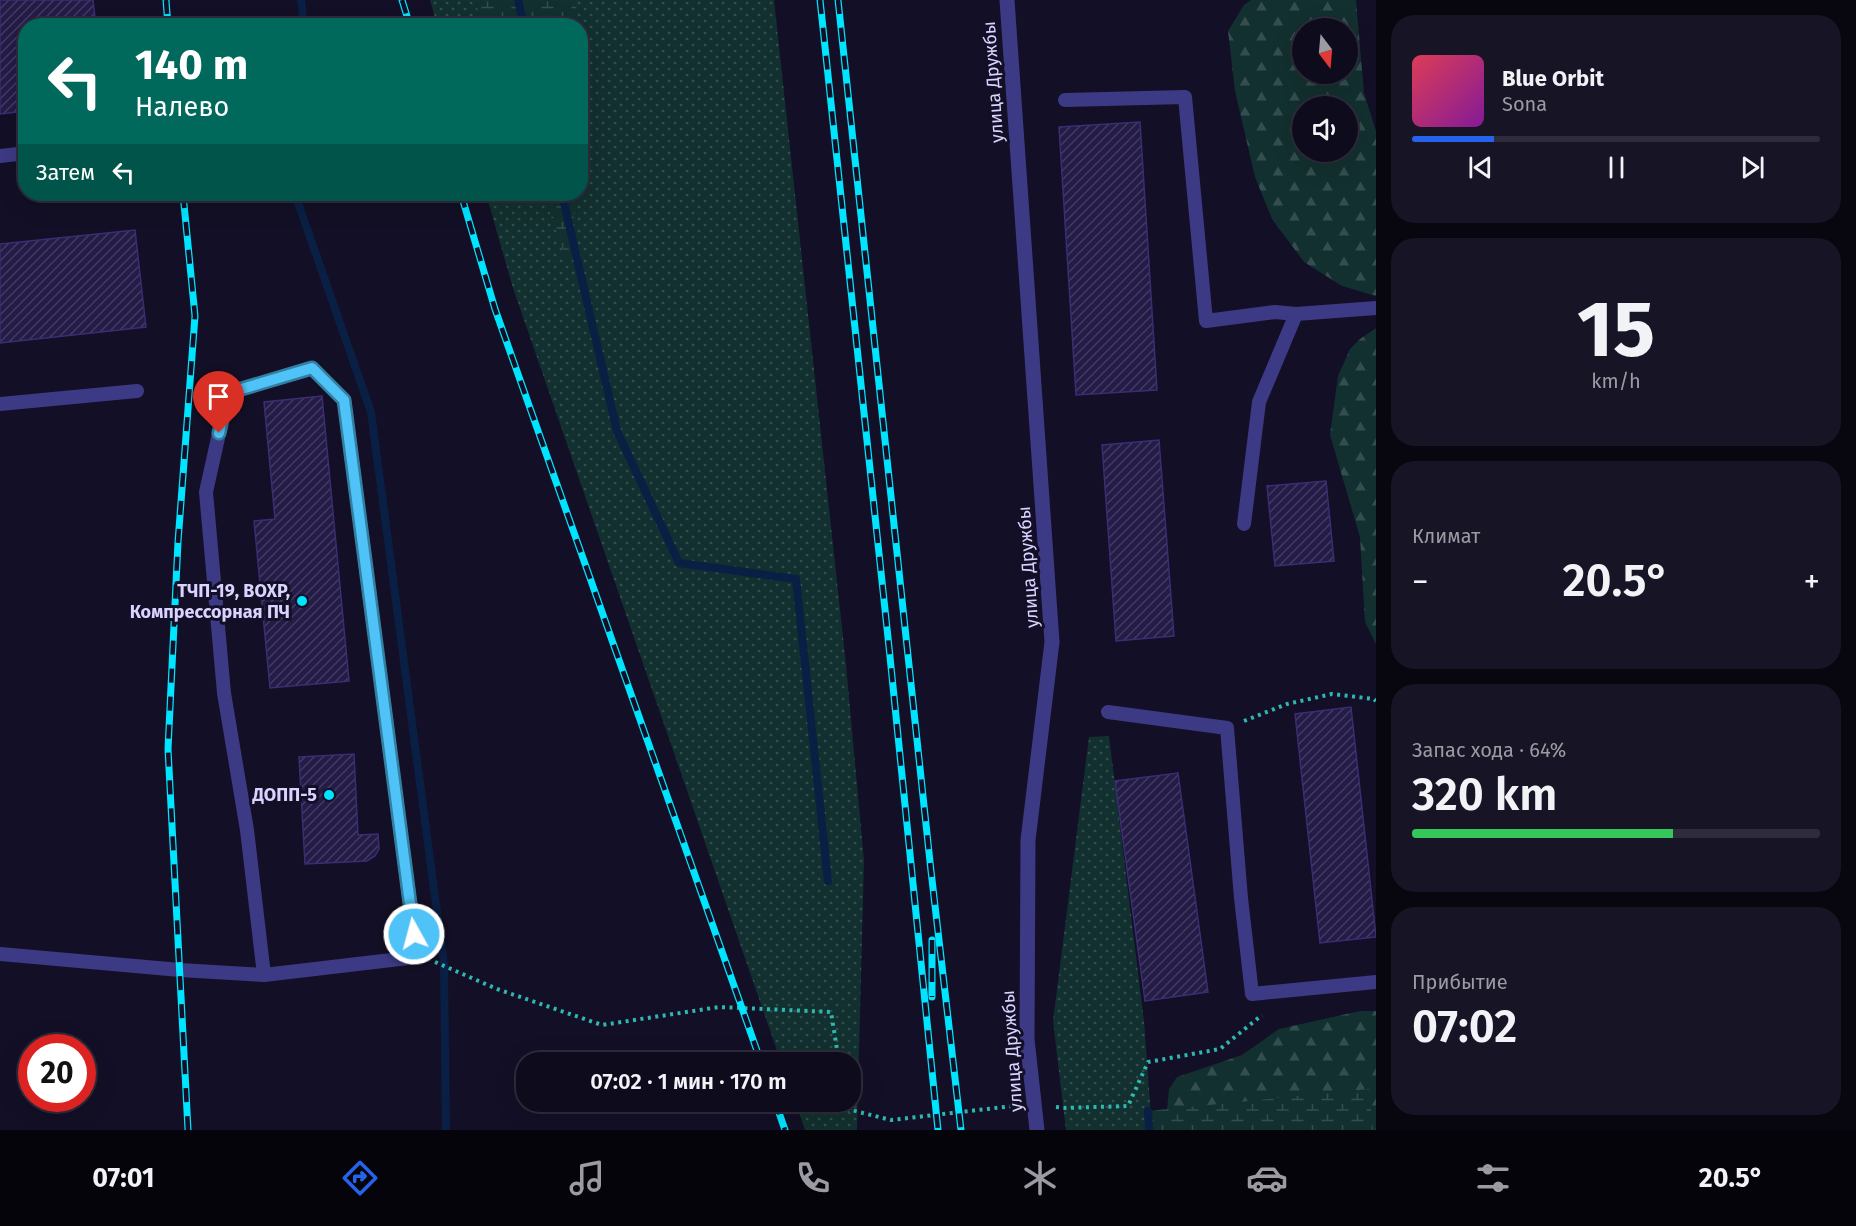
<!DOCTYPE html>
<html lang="ru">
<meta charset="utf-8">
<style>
:root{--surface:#0e0b1c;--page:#171425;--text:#f1f3f6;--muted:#9b9ba3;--line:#2e2b3b;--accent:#2563eb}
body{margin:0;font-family:"Fira Sans",sans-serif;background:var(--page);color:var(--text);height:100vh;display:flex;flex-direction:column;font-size:22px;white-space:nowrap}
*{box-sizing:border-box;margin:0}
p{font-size:20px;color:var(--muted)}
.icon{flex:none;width:33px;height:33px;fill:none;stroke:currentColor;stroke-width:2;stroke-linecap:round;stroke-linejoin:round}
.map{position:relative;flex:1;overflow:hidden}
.side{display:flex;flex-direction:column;gap:15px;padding:15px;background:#08060f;width:480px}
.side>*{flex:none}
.hud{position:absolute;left:18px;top:18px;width:570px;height:183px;border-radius:24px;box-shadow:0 6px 24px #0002,0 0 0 2px var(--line);background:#00695c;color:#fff;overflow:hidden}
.needle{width:39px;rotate:164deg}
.controls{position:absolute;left:1292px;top:18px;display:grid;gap:12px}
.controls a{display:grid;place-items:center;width:66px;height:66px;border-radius:50%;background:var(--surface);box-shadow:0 6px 24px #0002,0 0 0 2px var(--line);font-size:30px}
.speed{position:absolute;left:18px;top:1034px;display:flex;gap:12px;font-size:30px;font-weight:700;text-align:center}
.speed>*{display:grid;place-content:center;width:78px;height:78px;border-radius:50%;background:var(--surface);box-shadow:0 6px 24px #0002,0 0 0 2px var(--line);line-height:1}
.speed .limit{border:9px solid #d22;background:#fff;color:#111}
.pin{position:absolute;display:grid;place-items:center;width:51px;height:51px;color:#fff;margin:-62px -26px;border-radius:50% 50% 50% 0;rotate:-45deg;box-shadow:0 0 6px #0007}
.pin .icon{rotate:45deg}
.me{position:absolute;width:66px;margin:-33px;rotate:353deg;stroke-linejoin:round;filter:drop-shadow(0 0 4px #0008)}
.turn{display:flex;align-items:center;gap:21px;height:126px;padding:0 18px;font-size:27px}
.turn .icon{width:78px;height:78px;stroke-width:2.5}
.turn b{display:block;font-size:42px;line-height:51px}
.then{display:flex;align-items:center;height:57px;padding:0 18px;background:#0003;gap:12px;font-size:22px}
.big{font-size:45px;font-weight:600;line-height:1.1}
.side .widget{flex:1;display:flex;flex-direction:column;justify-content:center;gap:9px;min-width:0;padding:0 21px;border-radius:24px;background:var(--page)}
.side .dial{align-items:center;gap:0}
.dial b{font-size:78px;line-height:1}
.song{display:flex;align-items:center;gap:18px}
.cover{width:72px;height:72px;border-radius:9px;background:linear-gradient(135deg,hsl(350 70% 55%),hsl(290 70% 35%))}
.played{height:6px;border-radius:3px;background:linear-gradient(90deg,var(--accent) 20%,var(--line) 20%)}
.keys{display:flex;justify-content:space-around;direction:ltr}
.heat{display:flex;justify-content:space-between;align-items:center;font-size:33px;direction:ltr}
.charge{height:9px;border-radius:4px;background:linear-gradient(90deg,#34c759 64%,var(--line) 0)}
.trip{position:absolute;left:516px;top:1052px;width:345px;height:60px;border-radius:24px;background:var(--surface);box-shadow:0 6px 24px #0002,0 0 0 2px var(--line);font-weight:600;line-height:60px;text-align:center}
.menu{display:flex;height:96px;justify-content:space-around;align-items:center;background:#06040b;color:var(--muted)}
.menu .icon{width:42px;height:42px}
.menu .active{color:var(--accent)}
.menu b{font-size:27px;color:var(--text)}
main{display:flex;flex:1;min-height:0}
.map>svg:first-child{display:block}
</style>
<main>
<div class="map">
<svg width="1376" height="1130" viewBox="0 0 1376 1130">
<defs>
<pattern id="grass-dots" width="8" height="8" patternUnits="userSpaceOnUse" patternTransform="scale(1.5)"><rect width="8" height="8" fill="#12302f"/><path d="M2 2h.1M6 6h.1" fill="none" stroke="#344d4e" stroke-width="1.8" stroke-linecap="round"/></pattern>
<pattern id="forest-firs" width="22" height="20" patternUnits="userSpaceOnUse" patternTransform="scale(1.5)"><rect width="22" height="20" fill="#12302f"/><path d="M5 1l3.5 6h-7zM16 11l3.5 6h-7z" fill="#344d4e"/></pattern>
<pattern id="wetland-marsh" width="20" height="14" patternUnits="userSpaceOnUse" patternTransform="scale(1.5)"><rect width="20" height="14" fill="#12302f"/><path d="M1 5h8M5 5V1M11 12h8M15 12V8" fill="none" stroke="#344d4e"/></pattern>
<pattern id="building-hatch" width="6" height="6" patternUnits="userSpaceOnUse" patternTransform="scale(1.5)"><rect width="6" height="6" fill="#241b47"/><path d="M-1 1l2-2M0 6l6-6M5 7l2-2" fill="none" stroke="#433b63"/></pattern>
</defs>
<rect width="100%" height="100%" fill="#130f26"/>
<g fill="url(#grass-dots)">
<polygon points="430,0 774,0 846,665 864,861 857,1130 805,1130 795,1101 850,1101 850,1062 781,1062 513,288 486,194 580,194 580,26 437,25"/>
<polygon points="1109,736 1144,1021 1152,1130 1066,1130 1053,1021 1089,737"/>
</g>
<g fill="url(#forest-firs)" fill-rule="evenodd">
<path d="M1251,0H1356L1364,93L1376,131V296L1342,286L1304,262L1272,219L1255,177L1235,91L1228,31L1244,5ZM1302,28H1347V74H1302ZM1302,106H1347V152H1302Z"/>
<polygon points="1376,328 1376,644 1365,622 1360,537 1330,435 1338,376 1350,349 1360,339"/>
<polygon points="1360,1011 1376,1011 1376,1130 1165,1130 1169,1089 1177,1077 1242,1055 1279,1029"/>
</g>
<g fill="url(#wetland-marsh)">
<polygon points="474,0 576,0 577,25 483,25"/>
<polygon points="543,194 575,194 570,269"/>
<polygon points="1369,1089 1373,1130 1149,1130 1148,1111"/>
</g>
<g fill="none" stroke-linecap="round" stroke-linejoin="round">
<g stroke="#0a1f44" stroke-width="8">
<polyline points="301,0 304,26"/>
<polyline points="518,0 524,26"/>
<polyline points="295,194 371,412 444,965 446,1130"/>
<polyline points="562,194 617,431 679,563 796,579 828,881"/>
<polyline points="1148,1111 1149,1130"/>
</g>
</g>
<g fill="url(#building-hatch)" stroke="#3b2d73" stroke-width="1.5">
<polygon points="0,0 93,0 96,26 26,26 26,111 0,114"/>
<polygon points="1140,122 1157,390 1076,395 1059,127"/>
<polygon points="135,230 146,327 0,343 0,244"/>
<polygon points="322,396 349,681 270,688 254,521 275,519 264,402"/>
<polygon points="1159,440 1174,636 1116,641 1102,445"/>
<polygon points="1326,481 1334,561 1275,566 1267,486"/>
<polygon points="1351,707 1376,937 1320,943 1295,714"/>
<polygon points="354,754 358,835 378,834 379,849 375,856 367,861 305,864 299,757"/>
<polygon points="1178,773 1208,992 1145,1001 1115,781"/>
</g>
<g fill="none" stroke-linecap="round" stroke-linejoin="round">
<g stroke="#2fb8b0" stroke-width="4" stroke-dasharray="3 4.5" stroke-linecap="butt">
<polyline points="1244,721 1287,704 1332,694 1374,699 1376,701"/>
<polyline points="435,962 497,989 602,1025 719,1007 831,1012 839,1062"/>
<polyline points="846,1101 847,1109 891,1120 1013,1106"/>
<polyline points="1056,1107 1066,1108 1128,1106 1148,1062 1220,1049 1262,1015"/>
</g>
<g stroke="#3d3a85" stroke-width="14">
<polyline points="1065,100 1185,97 1206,321 1275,312 1296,314"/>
<polyline points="0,156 26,153"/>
<polyline points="0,404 137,391"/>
<polyline points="1244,524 1259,402 1296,314 1376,308"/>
<polyline points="1108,712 1227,728 1241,898 1252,994 1376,982"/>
<polyline points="0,954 180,970 264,975 417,957 344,400 312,368 228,393 206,492 224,693 247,830 264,975"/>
</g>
<polyline stroke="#3d3a85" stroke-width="15" points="1007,0 1052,642 1028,840 1027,1039 1037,1130"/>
<g stroke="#00e5ff" stroke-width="7">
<g id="rail">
<polyline points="166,0 168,26"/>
<polyline points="402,0 410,26"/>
<polyline points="820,0 889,647 938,1130"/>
<polyline points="838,0 931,871 961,1130"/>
<polyline points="183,194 195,316 178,542 168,749 188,1130"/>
<polyline points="461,194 495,309 761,1062"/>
<polyline points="932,940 932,997"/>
<polyline points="775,1101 785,1130"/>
</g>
</g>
<use href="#rail" stroke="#130f26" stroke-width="4.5" stroke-dasharray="14" stroke-linecap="butt"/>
</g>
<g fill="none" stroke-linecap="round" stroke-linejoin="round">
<g stroke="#337fa1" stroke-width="15">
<polyline id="route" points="219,433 228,393 312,368 344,400 414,934"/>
</g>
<use href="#route" stroke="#4fc3f7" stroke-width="10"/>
</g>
<g fill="#00e5ff" stroke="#130f26" stroke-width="2">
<circle cx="302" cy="601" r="6"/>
<circle cx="329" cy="795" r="6"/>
</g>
<g text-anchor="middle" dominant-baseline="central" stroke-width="6" stroke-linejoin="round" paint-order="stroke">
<g font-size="18" fill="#d9d4ff" stroke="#130f26">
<text transform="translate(993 82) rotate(-94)">улица Дружбы</text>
<text transform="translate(1028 567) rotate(-94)">улица Дружбы</text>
<text transform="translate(1012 1051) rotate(-94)">улица Дружбы</text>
</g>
<g font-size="18" font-weight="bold" fill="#d9d4ff" stroke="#130f26" text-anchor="end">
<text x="290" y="591">ТЧП-19, ВОХР,<tspan x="290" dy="21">Компрессорная ПЧ</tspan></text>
<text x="317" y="795">ДОПП-5</text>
</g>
</g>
</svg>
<div class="controls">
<a><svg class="needle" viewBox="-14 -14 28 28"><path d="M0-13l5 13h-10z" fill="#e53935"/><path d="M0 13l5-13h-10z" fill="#9b9ba3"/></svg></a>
<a><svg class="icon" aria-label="sound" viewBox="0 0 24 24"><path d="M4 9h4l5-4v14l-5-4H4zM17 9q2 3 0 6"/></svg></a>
</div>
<div class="speed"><div class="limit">20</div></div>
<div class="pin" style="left:219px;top:433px;background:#d93025"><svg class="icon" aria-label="arrive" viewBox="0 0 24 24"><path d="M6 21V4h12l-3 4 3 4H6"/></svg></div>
<svg class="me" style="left:414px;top:934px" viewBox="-20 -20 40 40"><circle r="17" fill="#4fc3f7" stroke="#fff" stroke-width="3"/><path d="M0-11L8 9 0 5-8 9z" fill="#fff"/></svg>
<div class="trip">07:02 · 1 мин · 170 m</div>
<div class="hud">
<div class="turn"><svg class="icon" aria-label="left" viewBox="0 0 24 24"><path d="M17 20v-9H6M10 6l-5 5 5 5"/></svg><div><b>140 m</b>Налево</div></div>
<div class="then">Затем<svg class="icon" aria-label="left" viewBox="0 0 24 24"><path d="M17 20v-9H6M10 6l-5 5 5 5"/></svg></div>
</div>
</div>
<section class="side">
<div class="widget">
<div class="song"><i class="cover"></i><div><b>Blue Orbit</b><p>Sona</p></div></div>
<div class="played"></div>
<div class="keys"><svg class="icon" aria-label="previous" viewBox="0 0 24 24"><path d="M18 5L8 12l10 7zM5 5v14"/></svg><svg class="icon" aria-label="pause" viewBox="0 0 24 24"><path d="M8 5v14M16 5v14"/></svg><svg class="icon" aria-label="next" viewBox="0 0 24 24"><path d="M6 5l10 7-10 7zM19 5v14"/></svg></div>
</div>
<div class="widget dial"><b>15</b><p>km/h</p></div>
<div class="widget"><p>Климат</p>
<div class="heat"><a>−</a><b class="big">20.5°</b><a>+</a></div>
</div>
<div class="widget"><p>Запас хода · 64%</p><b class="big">320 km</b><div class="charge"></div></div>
<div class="widget"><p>Прибытие</p><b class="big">07:02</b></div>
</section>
</main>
<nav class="menu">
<b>07:01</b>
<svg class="icon active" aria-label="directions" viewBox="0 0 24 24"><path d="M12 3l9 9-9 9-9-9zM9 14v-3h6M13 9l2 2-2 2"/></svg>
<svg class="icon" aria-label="music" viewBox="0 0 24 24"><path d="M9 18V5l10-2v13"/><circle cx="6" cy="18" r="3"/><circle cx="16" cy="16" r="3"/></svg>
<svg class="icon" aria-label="phone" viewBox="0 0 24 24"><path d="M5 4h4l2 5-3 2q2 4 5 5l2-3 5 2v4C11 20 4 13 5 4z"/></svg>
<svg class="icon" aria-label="climate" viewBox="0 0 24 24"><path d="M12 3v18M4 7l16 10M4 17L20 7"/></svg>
<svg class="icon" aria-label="car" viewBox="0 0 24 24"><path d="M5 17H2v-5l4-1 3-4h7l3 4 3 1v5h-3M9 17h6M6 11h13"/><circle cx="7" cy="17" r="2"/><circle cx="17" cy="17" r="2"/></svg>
<svg class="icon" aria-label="filters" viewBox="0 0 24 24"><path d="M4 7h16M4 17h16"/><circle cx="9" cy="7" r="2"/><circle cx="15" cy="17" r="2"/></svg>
<b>20.5°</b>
</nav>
